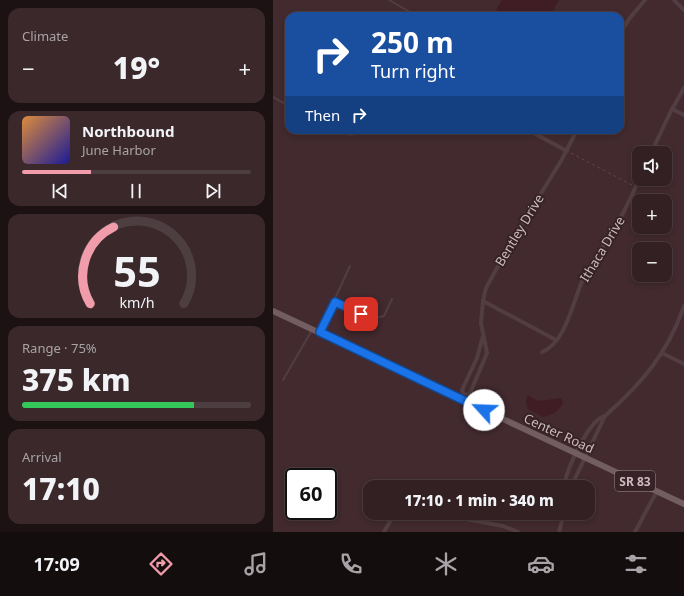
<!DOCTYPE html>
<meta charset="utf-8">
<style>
:root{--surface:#322023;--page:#3a282b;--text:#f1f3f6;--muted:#a8a3a6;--line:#4d3e41;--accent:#f09caa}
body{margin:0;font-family:"Noto Sans",sans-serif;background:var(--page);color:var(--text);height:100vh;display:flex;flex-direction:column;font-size:15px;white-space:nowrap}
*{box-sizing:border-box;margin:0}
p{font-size:13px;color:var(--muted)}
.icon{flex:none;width:22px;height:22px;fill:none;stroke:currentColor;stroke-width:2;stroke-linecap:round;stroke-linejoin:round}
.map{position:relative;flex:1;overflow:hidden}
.side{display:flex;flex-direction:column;gap:8px;padding:8px;background:#1c1213;width:273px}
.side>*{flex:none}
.guide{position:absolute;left:12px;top:12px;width:339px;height:122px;border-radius:12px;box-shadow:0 2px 6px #0003,0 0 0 1px var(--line);background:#1a4fa0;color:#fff;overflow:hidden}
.controls{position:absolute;left:359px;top:146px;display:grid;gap:8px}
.controls a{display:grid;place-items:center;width:40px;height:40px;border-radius:8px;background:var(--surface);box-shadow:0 2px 6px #0003,0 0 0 1px var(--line);font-size:20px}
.speed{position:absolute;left:12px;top:468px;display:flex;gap:8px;font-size:20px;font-weight:700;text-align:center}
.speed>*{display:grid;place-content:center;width:52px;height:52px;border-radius:50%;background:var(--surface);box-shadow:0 2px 6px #0003,0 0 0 1px var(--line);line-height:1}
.speed .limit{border:2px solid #111;border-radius:6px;background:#fff;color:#111}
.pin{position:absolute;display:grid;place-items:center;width:34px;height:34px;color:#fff;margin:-17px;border-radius:8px;box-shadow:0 2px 6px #0006}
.me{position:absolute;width:44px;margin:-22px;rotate:295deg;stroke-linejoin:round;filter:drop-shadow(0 0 3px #0008)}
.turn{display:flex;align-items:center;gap:14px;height:84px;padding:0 20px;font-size:18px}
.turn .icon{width:52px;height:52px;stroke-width:2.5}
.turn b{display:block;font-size:28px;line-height:34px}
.then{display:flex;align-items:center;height:38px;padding:0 20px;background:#0003;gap:8px;font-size:15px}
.big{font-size:30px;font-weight:800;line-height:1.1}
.side .widget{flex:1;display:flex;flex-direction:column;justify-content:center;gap:6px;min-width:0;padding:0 14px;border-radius:12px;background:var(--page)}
.side .dial{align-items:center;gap:0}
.dial svg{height:104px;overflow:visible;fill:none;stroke:var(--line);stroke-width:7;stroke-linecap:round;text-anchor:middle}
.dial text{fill:var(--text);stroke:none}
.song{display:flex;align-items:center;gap:12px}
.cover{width:48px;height:48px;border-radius:6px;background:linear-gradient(135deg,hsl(30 70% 55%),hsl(240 70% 35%))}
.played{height:4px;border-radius:2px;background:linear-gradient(90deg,var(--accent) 30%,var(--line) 30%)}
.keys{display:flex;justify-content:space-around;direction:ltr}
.heat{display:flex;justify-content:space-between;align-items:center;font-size:22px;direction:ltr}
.charge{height:6px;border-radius:3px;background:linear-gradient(90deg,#34c759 75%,var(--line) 0)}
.trip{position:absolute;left:90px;top:480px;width:232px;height:40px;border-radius:12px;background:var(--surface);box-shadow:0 2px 6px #0003,0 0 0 1px var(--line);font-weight:800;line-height:40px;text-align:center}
.tab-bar{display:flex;height:64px;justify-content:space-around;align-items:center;background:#140d0e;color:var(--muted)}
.tab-bar .icon{width:28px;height:28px}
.tab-bar .on{color:var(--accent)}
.tab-bar b{font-size:18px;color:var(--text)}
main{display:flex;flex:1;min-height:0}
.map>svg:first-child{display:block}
</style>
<main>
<section class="side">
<div class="widget"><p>Climate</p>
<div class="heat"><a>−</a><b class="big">19°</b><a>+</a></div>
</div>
<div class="widget">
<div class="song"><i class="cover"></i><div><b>Northbound</b><p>June Harbor</p></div></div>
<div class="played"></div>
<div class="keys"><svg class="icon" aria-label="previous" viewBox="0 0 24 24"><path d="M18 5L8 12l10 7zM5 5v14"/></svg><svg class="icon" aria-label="pause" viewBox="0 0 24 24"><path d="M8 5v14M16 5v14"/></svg><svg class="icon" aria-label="next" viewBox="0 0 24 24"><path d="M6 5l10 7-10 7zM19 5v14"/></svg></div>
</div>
<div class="widget dial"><svg viewBox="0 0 100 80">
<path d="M14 69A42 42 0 1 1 86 69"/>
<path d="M14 69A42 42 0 0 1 32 10" stroke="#f09caa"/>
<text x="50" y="56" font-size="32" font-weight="700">55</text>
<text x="50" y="72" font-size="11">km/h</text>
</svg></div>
<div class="widget"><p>Range · 75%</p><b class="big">375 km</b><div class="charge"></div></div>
<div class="widget"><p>Arrival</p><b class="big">17:10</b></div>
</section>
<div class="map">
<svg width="411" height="532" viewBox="0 0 411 532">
<rect width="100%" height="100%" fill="#422a2f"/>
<g fill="#401d24">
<polygon points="229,0 286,0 277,16 223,16 224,8"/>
<path d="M254,395L265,401L288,398L290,402C287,411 279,415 270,417L255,409L253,403Z"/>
</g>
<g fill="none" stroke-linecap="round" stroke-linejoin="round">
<polyline stroke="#5b4554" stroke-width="1" stroke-dasharray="3 3" stroke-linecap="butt" points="298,153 359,185"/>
<g stroke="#523e42" stroke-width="2">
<polyline points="116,0 137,12 138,16"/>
<polyline points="0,97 16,106"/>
<path d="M61,130C74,137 83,135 96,130"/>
<polyline points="62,301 99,319 111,316 119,299"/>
<polyline points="47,331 77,266"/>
<polyline points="10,380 39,330"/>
</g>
<g stroke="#523e42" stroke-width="4">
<polyline points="401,0 411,10"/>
<polyline points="347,34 356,19 372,0"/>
<polyline points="399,109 411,115"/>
<polyline points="255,130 294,151"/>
<polyline points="378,153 397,113 411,88"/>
<polyline points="210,301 283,340"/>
<polyline points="210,336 204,358 189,390 191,395 196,394 198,391 214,353 208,323 210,301 213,288 241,237 288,161 304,130"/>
<path d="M269,352C294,342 300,299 311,277C320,260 332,245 342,228C351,212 359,196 366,179"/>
<polyline points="389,353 411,364"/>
<path d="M332,416C369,383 395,353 411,306"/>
<path d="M291,487C293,471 315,420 332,416L298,487"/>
<polyline points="160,513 230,526 245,532"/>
<polyline points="111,532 119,518 124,513"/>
<polyline points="286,532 291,513"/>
<polyline points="362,532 384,491"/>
</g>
<polyline stroke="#725d61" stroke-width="6" points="0,311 411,504"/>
</g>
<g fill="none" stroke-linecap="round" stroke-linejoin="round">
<g stroke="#114b97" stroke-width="10">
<polyline id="route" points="88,314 62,302 47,332 211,410"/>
</g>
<use href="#route" stroke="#1a73e8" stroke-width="7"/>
</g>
<g text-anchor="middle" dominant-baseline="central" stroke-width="4" stroke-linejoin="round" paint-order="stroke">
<rect fill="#372327" stroke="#9f8d91" stroke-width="1" x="342" y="471" width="40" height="20" rx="3"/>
<g font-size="12" font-weight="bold" fill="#ccbbbe">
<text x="362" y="481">SR 83</text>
</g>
<g font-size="13" fill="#ccbbbe" stroke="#372327">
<text transform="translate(246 230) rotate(-59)">Bentley Drive</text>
<text transform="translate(329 249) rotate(-59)">Ithaca Drive</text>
<text transform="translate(286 433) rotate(25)">Center Road</text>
</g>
</g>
</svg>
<div class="controls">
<a><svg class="icon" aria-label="sound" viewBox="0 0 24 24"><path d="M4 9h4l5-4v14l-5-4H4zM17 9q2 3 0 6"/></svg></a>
<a>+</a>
<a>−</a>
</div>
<div class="speed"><div class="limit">60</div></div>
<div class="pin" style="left:88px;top:314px;background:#d93025"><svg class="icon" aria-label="arrive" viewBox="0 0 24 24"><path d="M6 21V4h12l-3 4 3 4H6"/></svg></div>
<svg class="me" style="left:211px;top:410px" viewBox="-20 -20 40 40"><circle r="19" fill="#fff"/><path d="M0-13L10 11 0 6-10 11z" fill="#1a73e8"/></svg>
<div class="trip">17:10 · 1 min · 340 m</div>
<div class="guide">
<div class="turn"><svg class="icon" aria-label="right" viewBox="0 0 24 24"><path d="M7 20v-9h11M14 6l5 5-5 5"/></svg><div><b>250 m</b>Turn right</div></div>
<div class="then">Then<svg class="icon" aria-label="right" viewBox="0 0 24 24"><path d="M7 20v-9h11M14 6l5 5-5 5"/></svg></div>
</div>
</div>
</main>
<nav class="tab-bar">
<b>17:09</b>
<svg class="icon on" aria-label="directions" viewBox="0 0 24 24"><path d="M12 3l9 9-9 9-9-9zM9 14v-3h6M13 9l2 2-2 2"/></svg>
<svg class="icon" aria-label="music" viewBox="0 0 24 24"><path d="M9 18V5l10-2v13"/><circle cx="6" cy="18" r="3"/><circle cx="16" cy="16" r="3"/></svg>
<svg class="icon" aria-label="phone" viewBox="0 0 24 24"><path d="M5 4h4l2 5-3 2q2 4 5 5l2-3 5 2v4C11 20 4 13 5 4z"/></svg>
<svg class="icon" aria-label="climate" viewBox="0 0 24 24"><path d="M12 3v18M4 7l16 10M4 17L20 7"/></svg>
<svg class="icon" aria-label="car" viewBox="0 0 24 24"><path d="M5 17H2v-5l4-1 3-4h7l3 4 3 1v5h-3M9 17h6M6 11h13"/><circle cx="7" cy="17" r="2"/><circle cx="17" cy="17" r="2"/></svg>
<svg class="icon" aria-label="filters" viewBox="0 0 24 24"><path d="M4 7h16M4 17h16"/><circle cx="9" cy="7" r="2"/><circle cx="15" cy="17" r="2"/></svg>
</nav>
